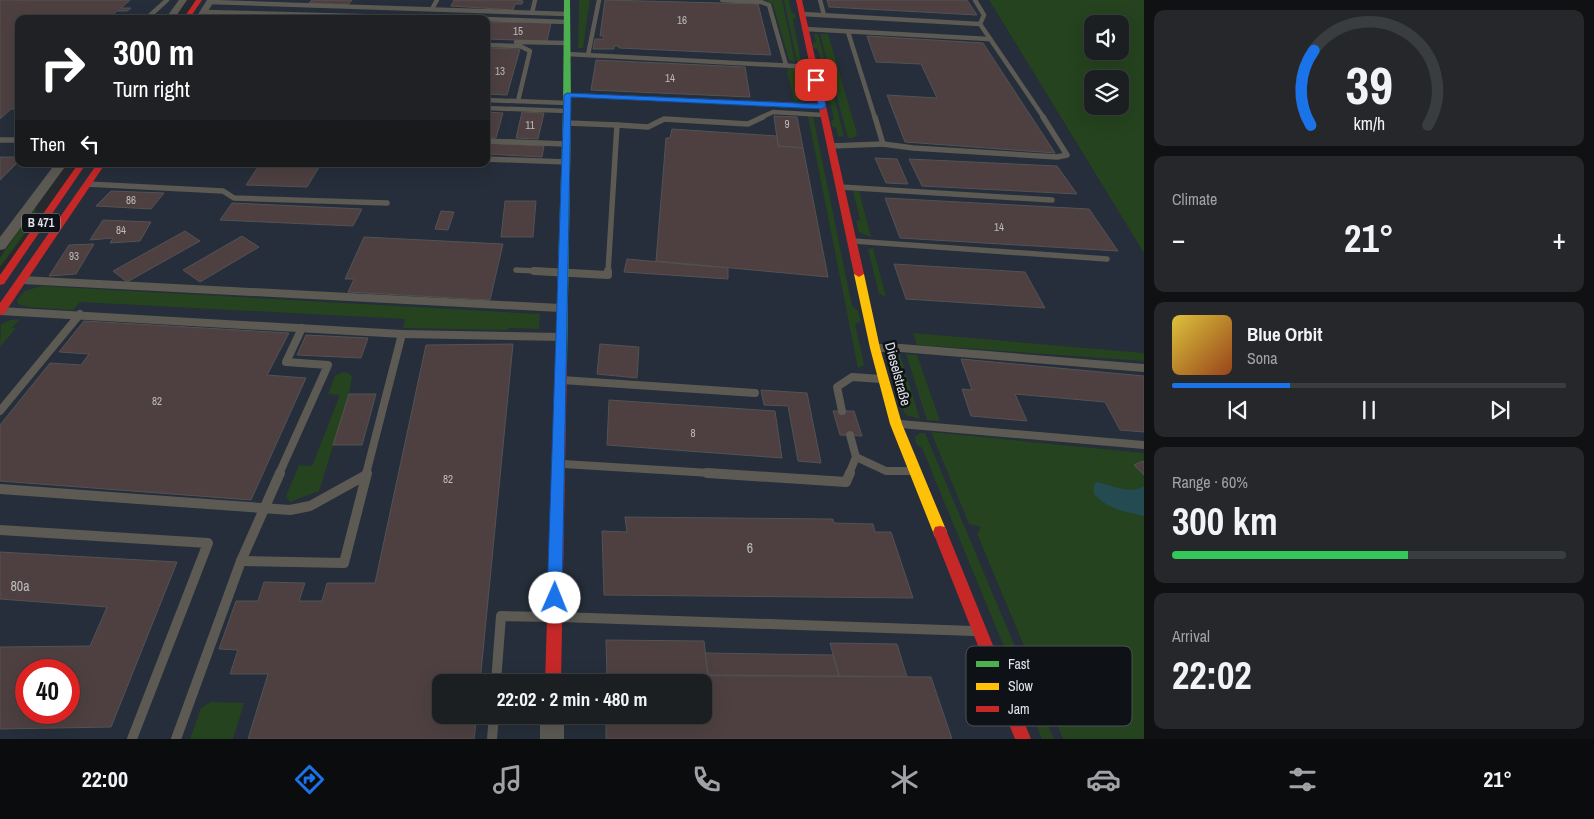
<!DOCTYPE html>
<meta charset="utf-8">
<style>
:root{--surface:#1c1f22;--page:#25272a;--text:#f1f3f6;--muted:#a0a2a5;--line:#3a3d40;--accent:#1a73e8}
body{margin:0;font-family:"Archivo Narrow",sans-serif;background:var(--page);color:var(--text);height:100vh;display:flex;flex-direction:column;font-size:19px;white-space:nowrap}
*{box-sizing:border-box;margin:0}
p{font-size:16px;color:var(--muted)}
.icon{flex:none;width:28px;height:28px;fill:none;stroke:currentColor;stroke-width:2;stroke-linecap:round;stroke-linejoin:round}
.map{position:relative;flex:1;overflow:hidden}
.details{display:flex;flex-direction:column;gap:10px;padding:10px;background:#0f1113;width:450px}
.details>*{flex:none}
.top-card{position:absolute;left:15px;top:15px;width:475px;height:152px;border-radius:10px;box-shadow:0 5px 20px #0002,0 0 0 1px var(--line);background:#202124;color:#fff;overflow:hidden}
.controls{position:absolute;left:1084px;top:15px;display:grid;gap:10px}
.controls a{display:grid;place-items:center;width:45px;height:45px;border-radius:10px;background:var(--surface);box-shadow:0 5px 20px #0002,0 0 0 1px var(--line);font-size:25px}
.speed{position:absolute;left:15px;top:659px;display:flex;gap:10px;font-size:25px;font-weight:700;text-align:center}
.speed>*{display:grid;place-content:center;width:65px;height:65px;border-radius:50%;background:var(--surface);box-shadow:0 5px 20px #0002,0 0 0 1px var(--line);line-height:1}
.speed .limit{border:8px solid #d22;background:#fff;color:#111}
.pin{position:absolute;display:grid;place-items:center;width:42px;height:42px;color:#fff;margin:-21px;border-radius:10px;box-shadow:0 2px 8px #0006}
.me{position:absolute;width:55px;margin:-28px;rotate:1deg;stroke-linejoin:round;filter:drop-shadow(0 0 4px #0008)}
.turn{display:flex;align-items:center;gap:18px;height:105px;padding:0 15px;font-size:22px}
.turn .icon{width:65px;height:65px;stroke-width:2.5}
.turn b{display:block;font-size:35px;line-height:42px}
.then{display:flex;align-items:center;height:48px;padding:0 15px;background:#0003;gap:10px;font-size:19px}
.big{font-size:38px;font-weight:700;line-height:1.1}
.details .card{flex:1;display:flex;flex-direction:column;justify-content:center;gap:8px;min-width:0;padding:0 18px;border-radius:10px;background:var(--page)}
.details .dial{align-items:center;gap:0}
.dial svg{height:130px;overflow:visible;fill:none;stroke:var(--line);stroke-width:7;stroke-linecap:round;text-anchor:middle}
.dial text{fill:var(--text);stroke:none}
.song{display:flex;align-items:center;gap:15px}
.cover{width:60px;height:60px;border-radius:8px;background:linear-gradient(135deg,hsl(50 70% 55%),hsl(20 70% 35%))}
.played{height:5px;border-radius:2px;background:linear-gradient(90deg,var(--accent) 30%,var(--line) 30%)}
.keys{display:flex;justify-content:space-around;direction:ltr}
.heat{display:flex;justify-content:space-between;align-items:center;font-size:28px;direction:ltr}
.charge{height:8px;border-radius:4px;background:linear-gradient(90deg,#34c759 60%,var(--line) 0)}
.trip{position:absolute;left:432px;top:674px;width:280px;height:50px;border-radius:10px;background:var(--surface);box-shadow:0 5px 20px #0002,0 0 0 1px var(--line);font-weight:700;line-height:50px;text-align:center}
.menu{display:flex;height:80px;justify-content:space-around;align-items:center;background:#0b0c0e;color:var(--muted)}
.menu .icon{width:35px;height:35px}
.menu .current{color:var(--accent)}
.menu b{font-size:22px;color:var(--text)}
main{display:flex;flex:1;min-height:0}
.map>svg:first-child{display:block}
</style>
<main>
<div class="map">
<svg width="1144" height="739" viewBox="0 0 1144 739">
<rect width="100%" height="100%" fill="#26292e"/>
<g fill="#252e3a" fill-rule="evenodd">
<polygon points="0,0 180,0 165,19 19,19 19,164 55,164 0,237"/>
<path d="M197,0H989L1144,253V542L977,534L1063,739H0V277L79,164H486V19H184ZM26,670H69V712H26ZM441,682H704V715H441Z"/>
</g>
<g fill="#25431e" fill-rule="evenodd">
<polygon points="579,0 590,0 583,48 578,48"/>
<polygon points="765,0 782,0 795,62 789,60 773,4"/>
<polygon points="784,0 789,0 791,12 795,14 796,18 793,19 801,61 797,62"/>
<path d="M989,0H1144V253ZM1092,24H1120V51H1092ZM1092,79H1120V106H1092Z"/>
<polygon points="814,34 818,34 844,137 838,136 836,128 832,126 831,121 834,119 818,49 813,48 813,44 816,42"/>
<polygon points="820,34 828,34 856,130 857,135 853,138 848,138"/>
<polygon points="788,68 795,68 801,101 794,100 787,72"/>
<polygon points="808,116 813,116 852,306 858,311 861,322 855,324 864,365 858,368"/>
<polygon points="853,191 859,191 871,237 859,232 856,221 860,220"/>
<polygon points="35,206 36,218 0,267 0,258"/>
<polygon points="873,248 886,297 879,294 868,249"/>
<polygon points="41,286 540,314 539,329 508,328 508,330 403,328 405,319 80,302 73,310 28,307 18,304 17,300 25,291"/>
<polygon points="20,319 12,328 16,328 0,347 1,324 11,320"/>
<polygon points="913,333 1144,353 1144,361 917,345"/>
<polygon points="893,354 900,355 920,419 906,415 903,409 908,404 896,367 890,363 889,357"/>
<polygon points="906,354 917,355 940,421 927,420"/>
<polygon points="342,372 349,373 352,377 349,394 319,491 290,502 286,496 299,465 312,466 340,395 328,394 335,376"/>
<polygon points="931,432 1144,453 1144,739 1063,739 977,534 981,527 969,524"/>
<polygon points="920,433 925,433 1054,739 1042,739 922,448 916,444 915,437"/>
<polygon points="211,702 244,703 233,739 190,739 201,708"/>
</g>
<path fill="#234b51" d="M1097,482C1111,485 1132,495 1144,486V516C1124,512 1108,509 1094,494V485Z"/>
<g fill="#4e4040" stroke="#535254" fill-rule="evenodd">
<polygon points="0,0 130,0 121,8 131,8 127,11 117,11 108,19 19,19 19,102 17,104 19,104 19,109 11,109 0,119"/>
<polygon points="312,0 352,0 348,5 309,3"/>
<polygon points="454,0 516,0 523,1 522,4 515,4 513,10 451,6"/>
<polygon points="605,0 758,4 771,55 619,48 619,46 614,46 614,49 593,49 595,39 603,39 604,36 600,36"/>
<polygon points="827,0 967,0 977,15 829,7"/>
<polygon points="224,15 353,19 220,19"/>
<polygon points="486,22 551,23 547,41 486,39"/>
<polygon points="867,36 983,43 1055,153 905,142 887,95 937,98 921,64 876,62"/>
<polygon points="486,48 520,49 507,95 486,94"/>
<polygon points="596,60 745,67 750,97 591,90"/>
<polygon points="486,112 503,113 496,138 486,138"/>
<polygon points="522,112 544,113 538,139 516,138"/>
<polygon points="774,116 797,117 803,148 778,146"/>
<polygon points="672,129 777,136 778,146 803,148 828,277 656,261 666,138 670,138"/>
<polygon points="489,143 544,146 542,157 486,154"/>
<polygon points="0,157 19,157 19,161 0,180"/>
<polygon points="875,158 897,159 908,184 886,183"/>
<polygon points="909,159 1057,166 1077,194 922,186"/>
<polygon points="260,164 321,164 307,187 246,185"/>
<polygon points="111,191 164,193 151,209 96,206"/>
<polygon points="885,198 1089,209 1118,251 900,238"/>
<polygon points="505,201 536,201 533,237 501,237"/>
<polygon points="232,203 362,209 353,226 220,220"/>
<polygon points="441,211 454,212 448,230 435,229"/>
<polygon points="103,220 151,222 140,241 110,243 113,238 90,240"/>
<polygon points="185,231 200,241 127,282 113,271"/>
<polygon points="242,236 259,247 200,282 183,270"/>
<polygon points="364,237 503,244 490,300 348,292 354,279 345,279"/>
<polygon points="94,244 76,274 49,276 69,245"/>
<polygon points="627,259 728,268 728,279 624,272"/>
<polygon points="894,264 1025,272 1045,308 906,299"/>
<polygon points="84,321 289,333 267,375 306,378 251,500 0,481 0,425 50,363 81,365 89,354 59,352"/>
<polygon points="306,335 368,338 361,358 297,355"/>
<polygon points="513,344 480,682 441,682 441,715 477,715 474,739 248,739 268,674 230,674 238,650 219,649 236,601 258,601 264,582 305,583 299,601 322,601 327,583 375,583 426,345"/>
<polygon points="600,344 639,347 637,378 597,374"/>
<polygon points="961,359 1144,376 1144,432 1120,430 1105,402 1015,394 1027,421 971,416 962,389 972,390"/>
<polygon points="761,390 807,393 821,463 798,461 788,406 764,405"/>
<polygon points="349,394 376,394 362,445 333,445"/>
<polygon points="609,400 775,411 782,458 607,445"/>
<polygon points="833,411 854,411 862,436 840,435"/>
<polygon points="1143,461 1144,462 1144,475 1134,465"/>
<polygon points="625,517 833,519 834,523 873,524 875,532 891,532 913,598 604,595 602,531 627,532"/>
<path d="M0,552L177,562L111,727L0,729V647L90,646L107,607L0,599ZM26,670H69V712H26Z"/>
<polygon points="606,640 704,641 708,675 607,675"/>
<polygon points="830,643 897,644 907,677 839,676"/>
<polygon points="705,653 833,655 839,676 708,675"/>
<polygon points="605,675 931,677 952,739 606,739 606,715 704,715 704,682 605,682"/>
</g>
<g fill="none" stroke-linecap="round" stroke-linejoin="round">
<g stroke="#5c5a53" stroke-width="4.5">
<polyline points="722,0 761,2 769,5 786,65"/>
<polyline points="820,0 824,15"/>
<polyline points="975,0 984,15 980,24 1044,118"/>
<polyline points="210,2 567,14"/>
<polyline points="432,9 437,0"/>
<polyline points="204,12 470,19"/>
<polyline points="532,13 535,0"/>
<polyline points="802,14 980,24"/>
<polyline points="146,19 167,0"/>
<polyline points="486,19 567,22"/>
<polyline points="805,29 989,39"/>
<polyline points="848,32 875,118"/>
<polyline points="516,42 567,43"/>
<polyline points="486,45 520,46 530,51 518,101"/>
<polyline points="567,54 813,67"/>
<polyline points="588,55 599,0"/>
<polyline points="567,95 823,106"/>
<polyline points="486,100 567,103"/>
<polyline points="486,108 567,111"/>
<polyline points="760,118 773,112 824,115"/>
</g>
<g stroke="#5c5a53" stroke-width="5.5">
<polyline points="567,123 617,125"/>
<polyline points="0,140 19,140"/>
<polyline points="486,141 566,144"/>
<polyline points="883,144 913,148 1057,157 1067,155 1043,117"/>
<polyline points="831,146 883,144 875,117"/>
<polyline points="486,159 566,162"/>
<polyline points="87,184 223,191 234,198 387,203"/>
<polyline points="840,187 1052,200"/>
<polyline points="853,241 1107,259"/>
<polyline points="516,270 557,272"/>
<polyline points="608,272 617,125 648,127 664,119 748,124 763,117"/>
</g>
<g stroke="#5c5a53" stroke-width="8">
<polyline points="534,271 608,275 608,271"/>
<polyline points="22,280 560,308"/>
<polyline points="0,311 402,334 366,474"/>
<polyline points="402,334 560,337"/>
<polyline points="877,348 901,348 1144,368"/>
<polyline points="562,380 755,393"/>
<polyline points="0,411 80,314"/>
<polyline points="842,411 837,387 852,377 881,379"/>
<polyline points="900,424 1144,445"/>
<polyline points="850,435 856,457 886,471 911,471"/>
<polyline points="563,464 727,474"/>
<polyline points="279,474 328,365 286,362 302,328"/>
<polyline points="849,474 856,457"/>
</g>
<g stroke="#5c5a53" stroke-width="10">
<polyline points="707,473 846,482 850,473"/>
<polyline points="0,489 290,510 310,506 366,475"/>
<polyline points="0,530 208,543 132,739"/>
<polyline points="241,561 344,563 367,473"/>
<polyline points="560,617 974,631"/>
<polyline points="496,682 501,616 549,617"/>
<polyline points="176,739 241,561 280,473"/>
<polyline points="492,739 494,715"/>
</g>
<g fill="#5c5a53" fill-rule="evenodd">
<polygon points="179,0 187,0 174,19 165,19"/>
<polygon points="207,0 215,0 203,19 195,19"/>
<polygon points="55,164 67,164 5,249 0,250 0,237"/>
<rect x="540" y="715" width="24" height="24"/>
</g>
<polygon fill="#4caf50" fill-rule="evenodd" points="564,0 570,0 571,111 567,363 561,367 555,363 563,111"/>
<polygon fill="#ffc107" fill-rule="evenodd" points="859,271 864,274 880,348 902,424 947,532 945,537 940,538 935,537 933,532 890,424 870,348 854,274"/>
<g fill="#c62828" fill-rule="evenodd">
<polygon points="196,0 202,0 189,19 183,19"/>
<polygon points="796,0 802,0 864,274 859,277 854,274"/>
<polygon points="78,164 86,164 4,284 0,285 0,275"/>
<polygon points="97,164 105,164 4,314 0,315 0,303"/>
<polygon points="561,359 567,363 561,682 545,682 555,363"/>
<polygon points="940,526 945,527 947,532 1031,739 1015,739 933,532 935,527"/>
</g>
</g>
<polygon fill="#1a73e8" stroke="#114b97" points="816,78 820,80 826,106 822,109 571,97 562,598 560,603 555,605 549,603 547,598 564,95 567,93 818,104 813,80"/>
<g text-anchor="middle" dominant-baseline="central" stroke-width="5" stroke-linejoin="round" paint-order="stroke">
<g font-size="11" fill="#bbbabf">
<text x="682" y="20">16</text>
<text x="518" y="31">15</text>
<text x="500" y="71">13</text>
<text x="670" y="78">14</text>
<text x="787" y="124">9</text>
<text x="530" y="125">11</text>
<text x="131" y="200">86</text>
<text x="999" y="227">14</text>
<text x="121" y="230">84</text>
<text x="74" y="256">93</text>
<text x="157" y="401">82</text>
<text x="693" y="433">8</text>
<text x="448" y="479">82</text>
</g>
<rect fill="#0e1115" stroke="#a0a4a9" stroke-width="1" x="22" y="213.5" width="38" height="19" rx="4"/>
<g font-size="12" font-weight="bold" fill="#dfe3e9">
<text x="41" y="223">B 471</text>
</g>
<g font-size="14" fill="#dfe3e9" stroke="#0e1115">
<text transform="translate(898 374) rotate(75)">Dieselstraße</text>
</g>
<g font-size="14" fill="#bbbabf">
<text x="750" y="548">6</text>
<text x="20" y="586">80a</text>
</g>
</g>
<rect x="966" y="646" width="166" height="80" rx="8" fill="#0e1115" stroke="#4d5055" stroke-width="1"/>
<rect x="976" y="661" width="23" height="6" fill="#4caf50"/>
<rect x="976" y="683" width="23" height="7" fill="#ffc107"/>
<rect x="976" y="706" width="23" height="6" fill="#c62828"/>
<g font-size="14" fill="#dfe3e9">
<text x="1008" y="669">Fast</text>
<text x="1008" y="691">Slow</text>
<text x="1008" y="714">Jam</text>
</g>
</svg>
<div class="controls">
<a><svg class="icon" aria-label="sound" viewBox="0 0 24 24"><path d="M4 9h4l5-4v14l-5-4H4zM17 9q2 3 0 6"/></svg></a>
<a><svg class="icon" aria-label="layers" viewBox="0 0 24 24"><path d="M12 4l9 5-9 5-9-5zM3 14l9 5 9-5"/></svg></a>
</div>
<div class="speed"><div class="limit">40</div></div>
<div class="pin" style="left:816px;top:80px;background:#d93025"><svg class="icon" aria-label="arrive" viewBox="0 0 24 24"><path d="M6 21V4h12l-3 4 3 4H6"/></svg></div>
<svg class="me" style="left:555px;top:598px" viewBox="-20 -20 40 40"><circle r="19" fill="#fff"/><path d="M0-13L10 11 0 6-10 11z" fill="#1a73e8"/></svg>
<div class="trip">22:02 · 2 min · 480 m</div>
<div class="top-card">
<div class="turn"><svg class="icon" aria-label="right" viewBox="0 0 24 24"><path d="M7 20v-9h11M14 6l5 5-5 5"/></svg><div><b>300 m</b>Turn right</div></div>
<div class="then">Then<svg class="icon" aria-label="left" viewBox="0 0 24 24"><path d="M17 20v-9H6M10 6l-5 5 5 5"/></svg></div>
</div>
</div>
<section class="details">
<div class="card dial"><svg viewBox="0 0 100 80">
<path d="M14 69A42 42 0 1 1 86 69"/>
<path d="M14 69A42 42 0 0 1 16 23" stroke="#1a73e8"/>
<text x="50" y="56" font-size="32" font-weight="700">39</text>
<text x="50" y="72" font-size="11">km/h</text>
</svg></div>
<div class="card"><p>Climate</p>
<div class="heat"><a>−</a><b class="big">21°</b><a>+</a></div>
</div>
<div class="card">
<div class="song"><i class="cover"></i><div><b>Blue Orbit</b><p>Sona</p></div></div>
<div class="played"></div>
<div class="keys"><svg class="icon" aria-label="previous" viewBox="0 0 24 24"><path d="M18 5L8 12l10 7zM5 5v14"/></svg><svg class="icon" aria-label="pause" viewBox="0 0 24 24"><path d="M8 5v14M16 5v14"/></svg><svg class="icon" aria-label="next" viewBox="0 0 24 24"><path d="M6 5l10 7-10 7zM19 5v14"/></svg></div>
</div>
<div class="card"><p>Range · 60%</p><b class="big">300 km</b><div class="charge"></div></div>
<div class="card"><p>Arrival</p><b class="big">22:02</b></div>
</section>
</main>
<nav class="menu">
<b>22:00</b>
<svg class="icon current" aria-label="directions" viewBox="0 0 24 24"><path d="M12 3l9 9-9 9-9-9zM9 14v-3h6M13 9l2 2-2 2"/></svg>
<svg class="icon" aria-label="music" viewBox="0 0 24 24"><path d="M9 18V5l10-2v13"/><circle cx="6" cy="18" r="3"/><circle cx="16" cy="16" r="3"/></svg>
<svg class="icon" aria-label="phone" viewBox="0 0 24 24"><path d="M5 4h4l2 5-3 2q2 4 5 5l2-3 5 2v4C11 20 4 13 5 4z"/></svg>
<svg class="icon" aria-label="climate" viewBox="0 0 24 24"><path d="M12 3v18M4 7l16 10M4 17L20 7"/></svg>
<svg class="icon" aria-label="car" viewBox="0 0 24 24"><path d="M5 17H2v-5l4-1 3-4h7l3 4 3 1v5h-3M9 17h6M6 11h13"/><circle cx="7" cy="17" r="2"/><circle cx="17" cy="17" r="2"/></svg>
<svg class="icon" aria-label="filters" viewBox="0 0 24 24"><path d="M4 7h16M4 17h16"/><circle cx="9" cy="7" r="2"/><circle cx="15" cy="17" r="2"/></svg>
<b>21°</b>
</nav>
